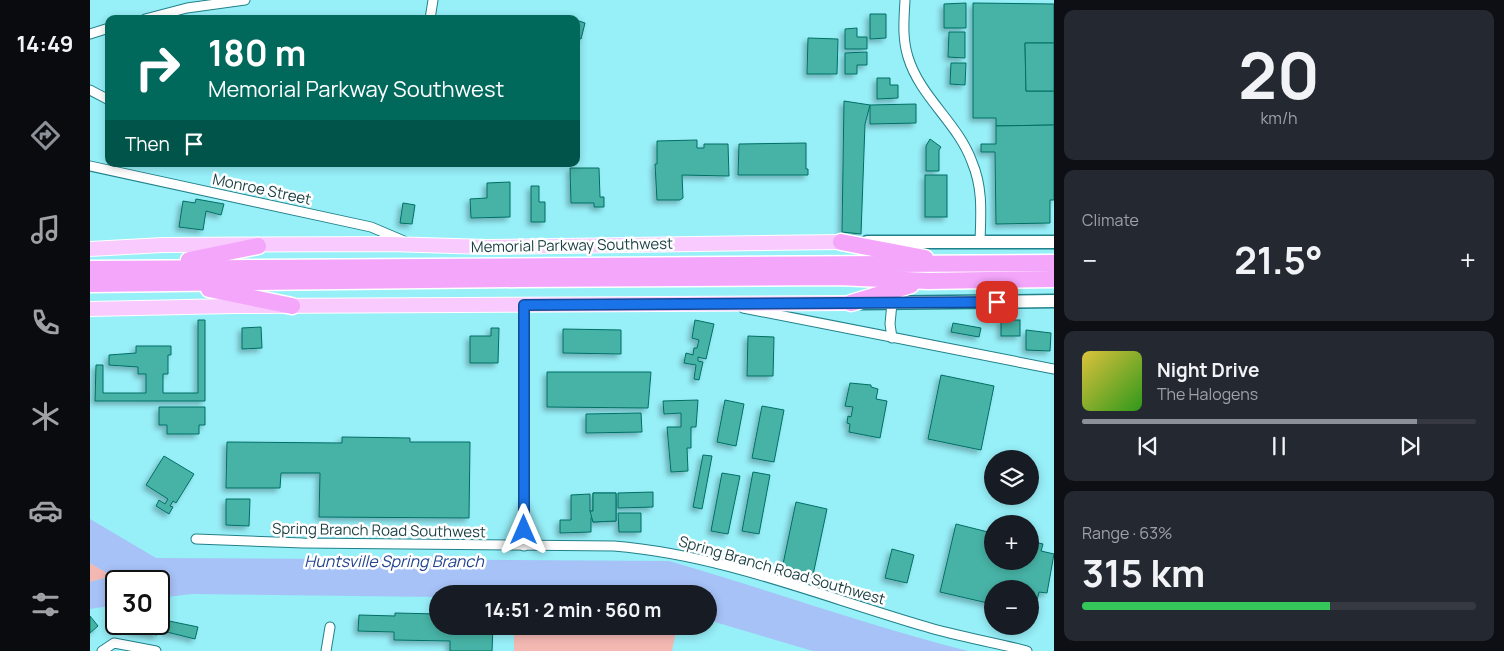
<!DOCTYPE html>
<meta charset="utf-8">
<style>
:root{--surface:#171b24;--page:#242831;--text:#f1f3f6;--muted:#9ea1a6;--line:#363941;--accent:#8c9099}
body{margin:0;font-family:Manrope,sans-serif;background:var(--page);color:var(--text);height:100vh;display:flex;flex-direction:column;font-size:19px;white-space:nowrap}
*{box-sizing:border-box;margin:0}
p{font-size:16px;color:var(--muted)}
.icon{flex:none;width:28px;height:28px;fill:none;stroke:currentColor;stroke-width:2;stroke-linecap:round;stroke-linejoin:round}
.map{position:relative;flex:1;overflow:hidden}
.details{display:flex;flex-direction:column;gap:10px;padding:10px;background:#0d0f14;width:450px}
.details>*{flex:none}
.top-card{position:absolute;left:15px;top:15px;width:475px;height:152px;border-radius:10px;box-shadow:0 2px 8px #0003;background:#00695c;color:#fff;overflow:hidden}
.tools{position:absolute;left:894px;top:450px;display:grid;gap:10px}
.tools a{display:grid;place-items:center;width:55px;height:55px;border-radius:50%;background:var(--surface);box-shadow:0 2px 8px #0003;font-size:25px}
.speed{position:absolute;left:15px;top:570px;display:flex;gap:10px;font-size:25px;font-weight:700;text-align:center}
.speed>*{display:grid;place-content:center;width:65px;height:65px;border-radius:50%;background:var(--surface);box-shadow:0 2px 8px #0003;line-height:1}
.speed .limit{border:2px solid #111;border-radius:8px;background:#fff;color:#111}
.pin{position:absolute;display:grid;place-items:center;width:42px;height:42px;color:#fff;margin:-21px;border-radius:10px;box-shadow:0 2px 8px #0006}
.me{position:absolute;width:55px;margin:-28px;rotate:0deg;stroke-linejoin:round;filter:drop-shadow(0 0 4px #0008)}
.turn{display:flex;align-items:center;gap:18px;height:105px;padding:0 20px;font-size:22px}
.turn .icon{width:65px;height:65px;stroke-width:2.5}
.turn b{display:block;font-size:35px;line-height:42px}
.then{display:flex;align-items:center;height:48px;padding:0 20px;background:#0003;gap:10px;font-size:19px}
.big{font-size:38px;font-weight:700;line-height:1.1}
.details .card{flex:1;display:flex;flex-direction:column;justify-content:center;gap:8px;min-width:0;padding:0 18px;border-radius:10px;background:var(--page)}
.details .dial{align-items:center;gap:0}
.dial b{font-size:65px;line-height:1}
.song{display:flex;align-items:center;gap:15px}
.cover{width:60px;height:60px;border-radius:8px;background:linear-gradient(135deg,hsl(50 70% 55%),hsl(110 70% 35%))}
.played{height:5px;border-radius:2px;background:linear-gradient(90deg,var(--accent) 85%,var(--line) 85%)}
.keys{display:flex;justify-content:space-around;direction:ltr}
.heat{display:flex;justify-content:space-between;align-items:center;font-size:28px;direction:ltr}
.charge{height:8px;border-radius:4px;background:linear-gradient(90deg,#34c759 63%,var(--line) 0)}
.trip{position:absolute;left:339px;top:585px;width:288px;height:50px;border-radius:25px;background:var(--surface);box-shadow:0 2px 8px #0003;font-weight:700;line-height:50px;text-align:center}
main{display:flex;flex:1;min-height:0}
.menu{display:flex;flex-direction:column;width:90px;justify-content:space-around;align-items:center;background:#090b0e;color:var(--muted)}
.menu .icon{width:35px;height:35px}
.menu .selected{color:var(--accent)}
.menu b{font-size:22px;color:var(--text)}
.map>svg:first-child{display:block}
</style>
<main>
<nav class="menu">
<b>14:49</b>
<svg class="icon selected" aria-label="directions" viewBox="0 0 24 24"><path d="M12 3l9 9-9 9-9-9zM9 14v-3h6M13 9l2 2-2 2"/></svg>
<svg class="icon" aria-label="music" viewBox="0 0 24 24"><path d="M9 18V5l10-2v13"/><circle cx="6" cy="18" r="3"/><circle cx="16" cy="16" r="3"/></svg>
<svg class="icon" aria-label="phone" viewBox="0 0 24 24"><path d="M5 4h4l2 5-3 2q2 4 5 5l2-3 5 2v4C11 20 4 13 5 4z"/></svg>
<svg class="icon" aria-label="climate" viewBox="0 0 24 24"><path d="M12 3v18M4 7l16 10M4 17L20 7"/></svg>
<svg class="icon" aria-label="car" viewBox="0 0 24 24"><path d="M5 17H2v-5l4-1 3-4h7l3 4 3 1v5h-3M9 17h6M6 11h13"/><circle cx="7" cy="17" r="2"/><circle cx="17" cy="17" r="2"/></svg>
<svg class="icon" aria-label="filters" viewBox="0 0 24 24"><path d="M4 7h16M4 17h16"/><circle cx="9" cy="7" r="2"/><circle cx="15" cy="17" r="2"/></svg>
</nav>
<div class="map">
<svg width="964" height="651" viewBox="0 0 964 651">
<defs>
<filter id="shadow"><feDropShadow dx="-3.5" dy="3.5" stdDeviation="2.5" flood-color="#0004"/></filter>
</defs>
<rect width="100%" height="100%" fill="#97eff8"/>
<g fill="#f4b8b3">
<polygon points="0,563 23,576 0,582"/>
<polygon points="424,626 587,626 582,651 424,651"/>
</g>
<path fill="#a7c2f7" d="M0,519L66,558L579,561C679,590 777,625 878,651H723L618,620V594H348L347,597L102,594L69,598V581H26V605L0,609V582L22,576L0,563Z"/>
<g fill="#47b3a6" stroke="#036f65" filter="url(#shadow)">
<polygon points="876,3 876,28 854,28 854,4"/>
<polygon points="883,3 964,4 964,43 935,43 936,91 964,91 964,125 906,126 906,118 883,118"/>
<polygon points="780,14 796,14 796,38 780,39"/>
<polygon points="486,20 495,23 491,39 486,37"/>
<polygon points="767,28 767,37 777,37 777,49 755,49 755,29"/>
<polygon points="859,32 875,32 875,58 858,57"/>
<polygon points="718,38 748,39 747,74 717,74"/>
<polygon points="935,43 964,43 964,91 936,91"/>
<polygon points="777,52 777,65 767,65 767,74 755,74 755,53"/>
<polygon points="861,63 876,63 875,85 860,84"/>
<polygon points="787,78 800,78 800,85 808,85 808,98 787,99"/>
<polygon points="754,101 780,105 775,124 771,234 752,232"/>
<polygon points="826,104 826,123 780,124 780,105"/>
<polygon points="964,125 964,200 960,200 960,223 906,224 905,152 891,152 891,144 906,144 906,126"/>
<polygon points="840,139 851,147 849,150 849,171 836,171 836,146"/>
<polygon points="607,140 607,148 614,148 614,144 638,144 639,176 592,175 593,198 590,200 567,200 565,164 567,164 567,141"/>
<polygon points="716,143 716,169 718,169 718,175 648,175 649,144"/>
<polygon points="480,168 509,168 510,197 514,197 514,207 504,207 504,203 481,203"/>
<rect x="835" y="175" width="22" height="42"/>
<polygon points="420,182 420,217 381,218 380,199 397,198 397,183"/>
<polygon points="441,186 449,186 449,202 455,202 455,222 441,222"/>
<polygon points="106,199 134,204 131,215 116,211 113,230 89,227 93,201 105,203"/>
<polygon points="313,203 325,205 322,224 310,223"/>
<polygon points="108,320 115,320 115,401 5,401 6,365 13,365 13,393 56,393 56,374 48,374 48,367 19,365 19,355 46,353 46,346 81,346 81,355 78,355 78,374 73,374 73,393 108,393"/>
<polygon points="605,320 624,324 616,359 608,357 608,361 613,362 609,380 604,379 606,365 594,363 596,353 603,355 604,348 607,348 609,340 602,338"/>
<rect x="911" y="320" width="19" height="16"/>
<polygon points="863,323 891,328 889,337 861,332"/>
<polygon points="171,327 172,348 152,349 152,328"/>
<polygon points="401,328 409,328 408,363 380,363 380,336 401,336"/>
<polygon points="473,329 531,330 531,354 473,353"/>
<polygon points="936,330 961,333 960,351 936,350"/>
<polygon points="658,336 684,337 683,376 657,376"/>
<polygon points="457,372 561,372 558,408 457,407"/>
<polygon points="851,375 904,386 891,450 838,439"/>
<polygon points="760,383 781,385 781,387 788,389 786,399 797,401 790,438 759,432 760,424 757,423 758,416 761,417 763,407 755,406"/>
<polygon points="608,400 606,427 601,427 601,448 597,448 598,471 581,472 577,427 591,427 591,413 574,414 573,401"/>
<polygon points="635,400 654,404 646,446 627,442"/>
<polygon points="672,406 694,410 684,462 662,458"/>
<polygon points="69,407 115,407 115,425 109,425 109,434 77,434 77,425 69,425"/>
<polygon points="551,413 552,432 496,433 496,414"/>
<polygon points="252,437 320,438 320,442 380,442 379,518 229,517 230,473 191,473 190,488 136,488 137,442 252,443"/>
<polygon points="613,455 622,456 612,509 603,507"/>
<polygon points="74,456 104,474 86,503 83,501 80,506 83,507 79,514 66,506 69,500 75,504 78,499 56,485"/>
<polygon points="663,472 680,475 669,534 652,531"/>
<polygon points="632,473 650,476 638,534 621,531"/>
<polygon points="563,492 563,507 528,508 528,493"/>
<polygon points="503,493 526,493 526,521 503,522 503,518 501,518 501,532 470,533 470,520 481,520 481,495 500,494 500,511 503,511"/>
<polygon points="503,493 526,493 526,521 503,522 500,511 503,511"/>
<polygon points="136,499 160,499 159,526 136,525"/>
<polygon points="706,502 737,509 723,575 692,569"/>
<polygon points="528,513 551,513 551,532 529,532"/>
<polygon points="866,524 902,533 902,561 940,561 940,541 953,544 951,551 964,554 957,593 949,592 944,614 940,613 940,589 902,589 902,604 850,592"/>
<polygon points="802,549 824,555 817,583 795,578"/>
<polygon points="305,613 348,614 348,626 403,626 402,651 360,651 360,641 304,640 304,632 268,631 269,615 305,616"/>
<polygon points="0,616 8,626 0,633"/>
<polygon points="79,621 108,627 105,639 77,632"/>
<polygon points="69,623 67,635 41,630 43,624"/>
</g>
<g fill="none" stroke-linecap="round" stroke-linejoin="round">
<g stroke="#21818a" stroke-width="11">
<g id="minor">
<path d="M815,0C814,19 812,38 818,57C830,97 868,123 882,162C893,188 891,213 890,241"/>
<polyline points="55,19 97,8 155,0"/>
<polyline points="340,19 343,0"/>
<polyline points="0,34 19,28"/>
<polyline points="0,90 19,100"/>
<polyline points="0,166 281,227 314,241"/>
<polyline points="802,303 800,324 802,338"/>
<polyline points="653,308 964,369"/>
<path d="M106,539L213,543L524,546C633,555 733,597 837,627C870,637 904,642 937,651"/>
<polyline points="434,546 434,305"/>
<polyline points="12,651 24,643 66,651"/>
<polyline points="236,651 240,627"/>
</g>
</g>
<g stroke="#21818a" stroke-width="15">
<g id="secondary">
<polyline points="777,242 964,242"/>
<polyline points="771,303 964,301"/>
</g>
</g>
<g stroke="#fff" stroke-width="16">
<g id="primary">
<polyline points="0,249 73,245 300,244 397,247 751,242"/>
<polyline points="0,309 144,306 761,303"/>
</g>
</g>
<g stroke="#fff" stroke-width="19">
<g id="motorway">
<polyline points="751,242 835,258"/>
<polyline points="99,260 168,246"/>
<polyline points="0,269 964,263"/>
<polyline points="0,284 429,279 748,277 838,281 964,279"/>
<polyline points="119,289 202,306"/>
<polyline points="761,303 821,285"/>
</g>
</g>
<use href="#minor" stroke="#fff" stroke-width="9"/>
<use href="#secondary" stroke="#fff" stroke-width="12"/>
<use href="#primary" stroke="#f8cafd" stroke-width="14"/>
<use href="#motorway" stroke="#f4a6fb" stroke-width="16"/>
</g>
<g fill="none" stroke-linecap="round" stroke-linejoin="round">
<g stroke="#114b97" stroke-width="12">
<polyline id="route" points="434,530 434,305 907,302"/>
</g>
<use href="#route" stroke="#1a73e8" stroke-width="9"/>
</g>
<g text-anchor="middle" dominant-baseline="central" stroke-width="5" stroke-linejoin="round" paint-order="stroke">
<g font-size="15" fill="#1a3f43" stroke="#fff">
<text transform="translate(172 189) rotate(12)">Monroe Street</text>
<text transform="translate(482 245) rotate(-1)">Memorial Parkway Southwest</text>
<text transform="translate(289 530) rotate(1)">Spring Branch Road Southwest</text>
<text transform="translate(692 570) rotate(16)">Spring Branch Road Southwest</text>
</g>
<g font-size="16" font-style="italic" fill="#23448f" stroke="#fff">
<text x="304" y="561">Huntsville Spring Branch</text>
</g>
</g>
</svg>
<div class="tools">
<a><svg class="icon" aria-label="layers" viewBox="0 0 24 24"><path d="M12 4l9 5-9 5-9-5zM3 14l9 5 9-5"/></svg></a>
<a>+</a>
<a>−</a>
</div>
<div class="speed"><div class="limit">30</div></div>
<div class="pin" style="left:907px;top:302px;background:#d93025"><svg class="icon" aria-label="arrive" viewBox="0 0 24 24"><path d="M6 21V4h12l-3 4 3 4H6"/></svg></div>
<svg class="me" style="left:434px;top:530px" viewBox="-20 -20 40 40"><path d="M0-17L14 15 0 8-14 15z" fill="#1a73e8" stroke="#fff" stroke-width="4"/></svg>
<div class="trip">14:51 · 2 min · 560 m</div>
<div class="top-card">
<div class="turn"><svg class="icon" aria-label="right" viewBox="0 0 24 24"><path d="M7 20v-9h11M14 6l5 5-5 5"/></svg><div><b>180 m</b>Memorial Parkway Southwest</div></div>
<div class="then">Then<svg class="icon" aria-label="arrive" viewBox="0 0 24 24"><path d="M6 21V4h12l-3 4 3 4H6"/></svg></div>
</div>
</div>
<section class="details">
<div class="card dial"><b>20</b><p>km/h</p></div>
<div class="card"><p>Climate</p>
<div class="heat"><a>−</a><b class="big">21.5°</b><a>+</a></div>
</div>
<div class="card">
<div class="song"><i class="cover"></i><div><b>Night Drive</b><p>The Halogens</p></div></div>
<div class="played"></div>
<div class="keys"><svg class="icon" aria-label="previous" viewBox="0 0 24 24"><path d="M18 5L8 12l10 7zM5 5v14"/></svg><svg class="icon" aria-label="pause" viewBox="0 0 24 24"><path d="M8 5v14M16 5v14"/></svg><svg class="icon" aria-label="next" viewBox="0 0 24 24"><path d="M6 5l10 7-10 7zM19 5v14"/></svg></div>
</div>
<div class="card"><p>Range · 63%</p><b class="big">315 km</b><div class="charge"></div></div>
</section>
</main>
